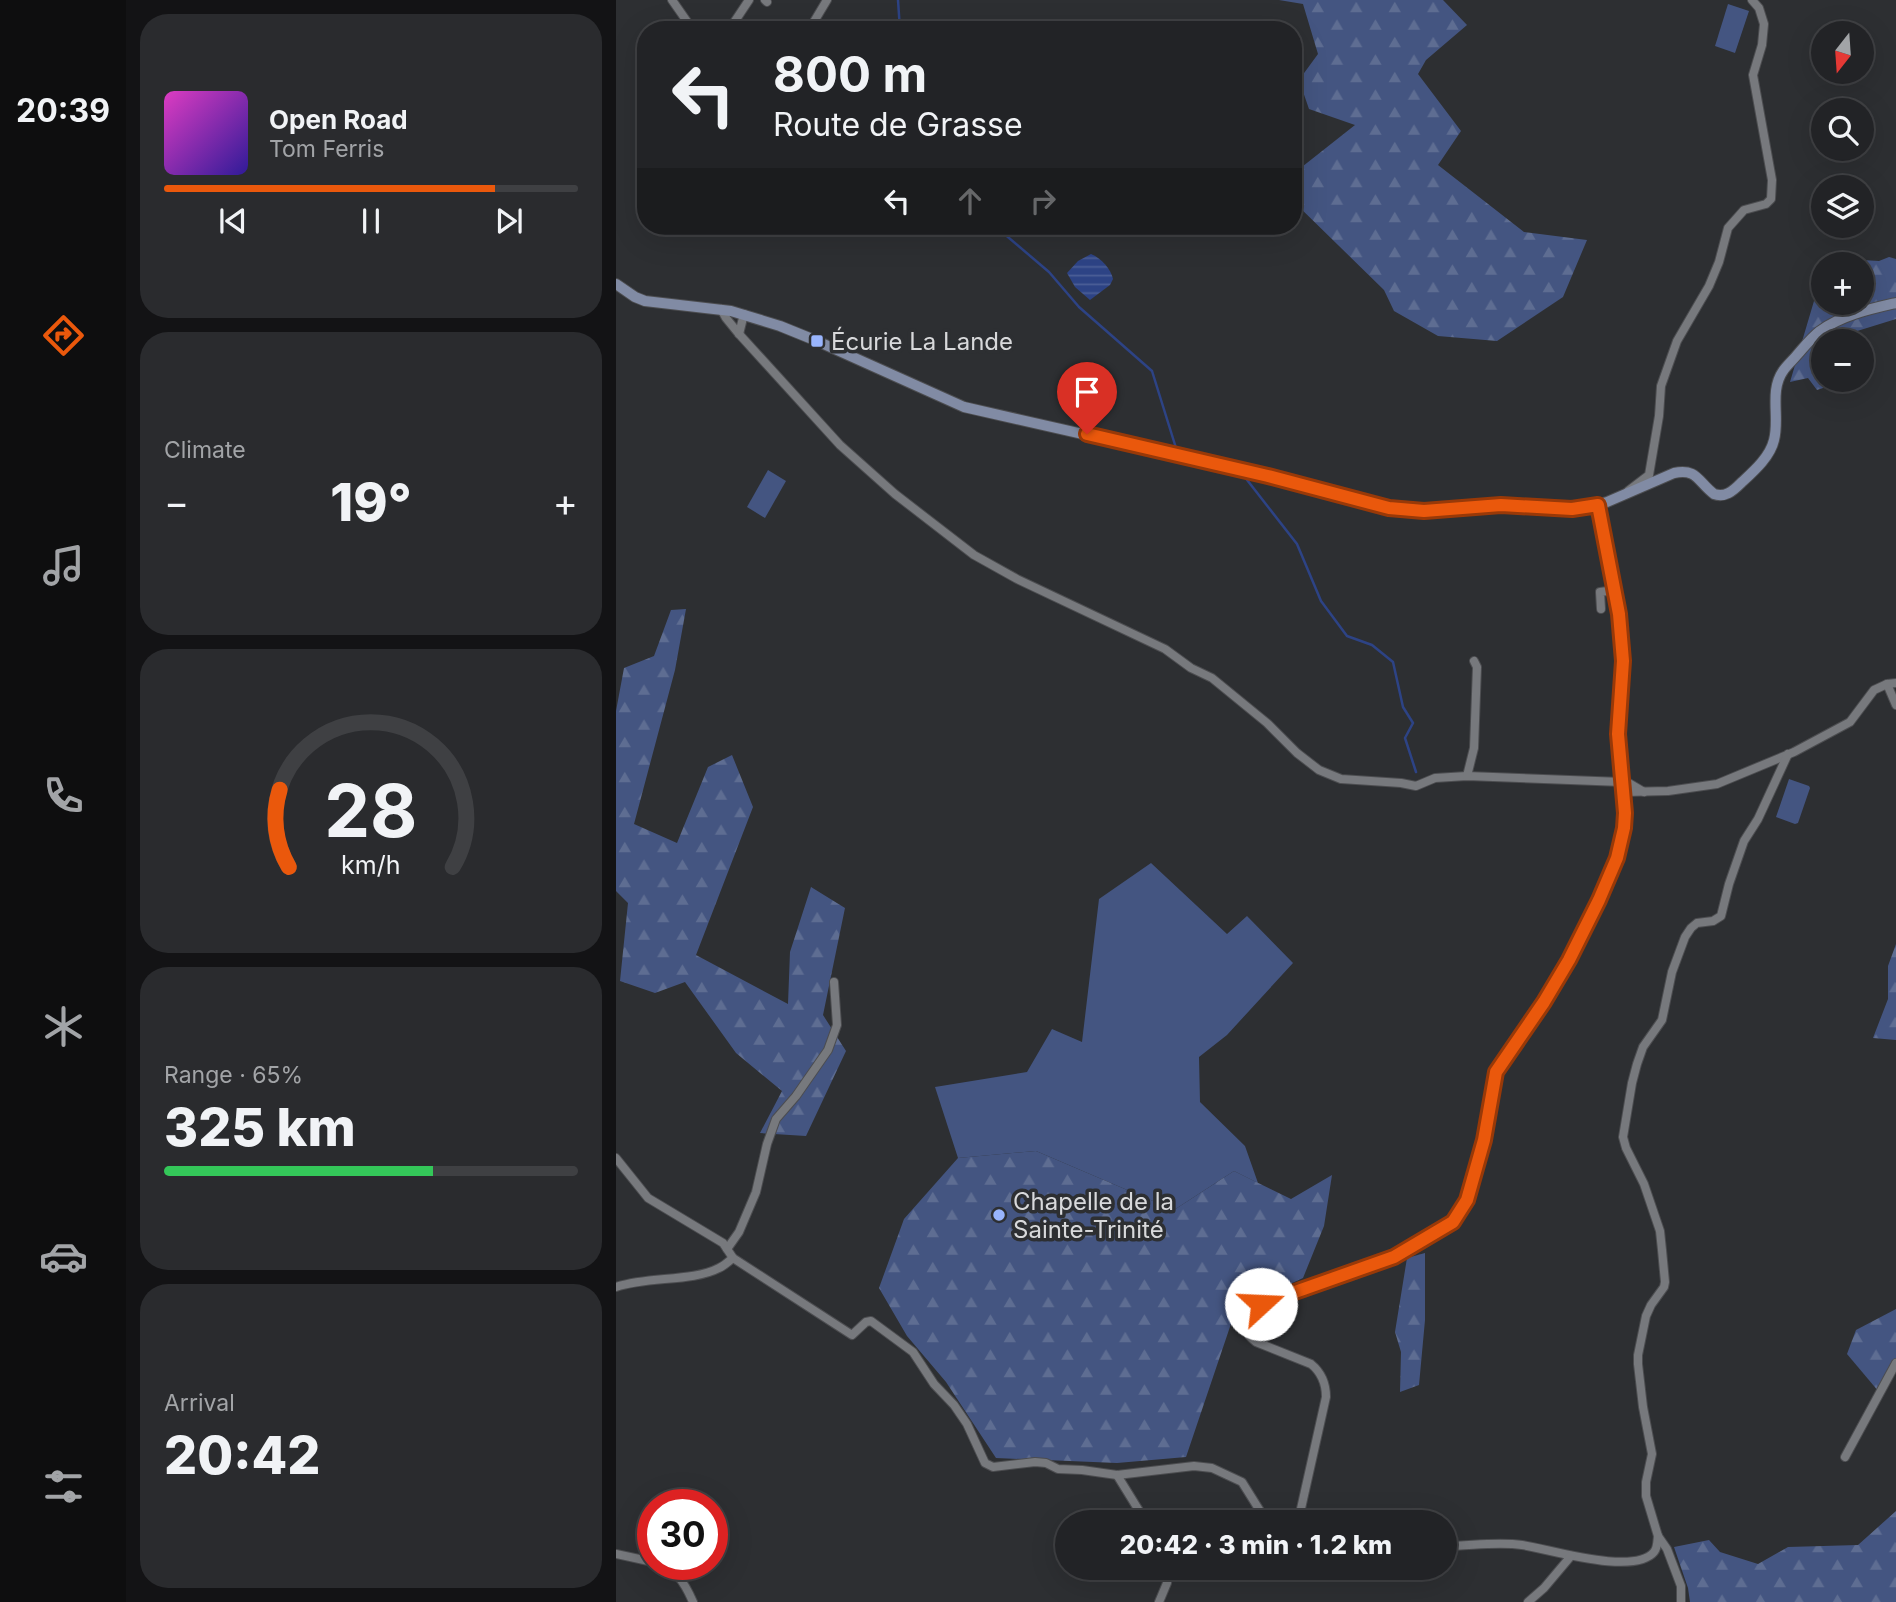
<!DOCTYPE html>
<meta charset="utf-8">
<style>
:root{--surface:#222326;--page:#2a2b2e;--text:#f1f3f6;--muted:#a2a4a7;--line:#3f4043;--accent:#ea580c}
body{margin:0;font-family:Inter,sans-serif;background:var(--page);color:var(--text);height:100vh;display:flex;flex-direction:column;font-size:26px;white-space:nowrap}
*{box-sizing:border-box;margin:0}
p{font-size:23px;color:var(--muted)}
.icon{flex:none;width:38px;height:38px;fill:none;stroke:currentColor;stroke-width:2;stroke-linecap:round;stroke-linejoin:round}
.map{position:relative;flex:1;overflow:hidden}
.drawer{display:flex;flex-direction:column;gap:14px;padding:14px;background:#131315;width:490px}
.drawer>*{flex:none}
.top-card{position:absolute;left:21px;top:21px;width:665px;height:214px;border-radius:28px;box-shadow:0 7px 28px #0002,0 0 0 2px var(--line);background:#222326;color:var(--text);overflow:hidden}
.needle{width:46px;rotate:197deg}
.controls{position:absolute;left:1195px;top:21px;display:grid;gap:14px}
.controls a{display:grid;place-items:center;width:63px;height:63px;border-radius:50%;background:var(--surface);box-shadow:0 7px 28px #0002,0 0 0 2px var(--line);font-size:35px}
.speed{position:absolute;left:21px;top:1489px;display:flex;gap:14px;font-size:35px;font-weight:700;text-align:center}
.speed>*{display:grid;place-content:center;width:91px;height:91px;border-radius:50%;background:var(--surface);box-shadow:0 7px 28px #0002,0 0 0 2px var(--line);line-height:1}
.speed .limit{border:10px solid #d22;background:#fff;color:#111}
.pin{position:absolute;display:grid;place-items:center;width:60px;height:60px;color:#fff;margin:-72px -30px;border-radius:50% 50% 50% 0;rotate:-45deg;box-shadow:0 0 7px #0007}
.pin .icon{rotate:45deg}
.me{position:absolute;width:77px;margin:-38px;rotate:70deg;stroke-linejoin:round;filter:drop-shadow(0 0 5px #0008)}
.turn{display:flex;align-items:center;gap:24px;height:147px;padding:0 21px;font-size:32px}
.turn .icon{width:91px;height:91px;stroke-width:2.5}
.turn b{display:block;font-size:49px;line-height:60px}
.lanes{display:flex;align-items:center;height:66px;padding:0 21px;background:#0003;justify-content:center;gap:35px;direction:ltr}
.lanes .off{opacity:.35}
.big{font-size:52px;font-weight:800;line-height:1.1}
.drawer .tile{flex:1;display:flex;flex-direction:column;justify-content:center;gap:10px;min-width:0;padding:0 24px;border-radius:28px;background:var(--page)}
.drawer .dial{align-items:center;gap:0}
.dial svg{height:182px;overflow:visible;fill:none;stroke:var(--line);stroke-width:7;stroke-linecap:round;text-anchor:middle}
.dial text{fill:var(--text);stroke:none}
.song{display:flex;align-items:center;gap:21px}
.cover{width:84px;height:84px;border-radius:10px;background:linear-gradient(135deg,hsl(310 70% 55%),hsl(250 70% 35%))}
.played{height:7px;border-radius:4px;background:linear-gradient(90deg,var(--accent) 80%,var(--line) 80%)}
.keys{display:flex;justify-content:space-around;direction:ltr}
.heat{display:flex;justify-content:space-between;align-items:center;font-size:38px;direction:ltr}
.charge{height:10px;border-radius:5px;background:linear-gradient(90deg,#34c759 65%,var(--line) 0)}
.trip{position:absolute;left:439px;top:1510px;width:402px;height:70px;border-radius:35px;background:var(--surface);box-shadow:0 7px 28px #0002,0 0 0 2px var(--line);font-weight:800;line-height:70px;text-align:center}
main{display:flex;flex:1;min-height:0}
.menu{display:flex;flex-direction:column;width:126px;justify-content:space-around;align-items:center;background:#0e0e0f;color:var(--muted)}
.menu .icon{width:49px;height:49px}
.menu .current{color:var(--accent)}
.menu b{font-size:32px;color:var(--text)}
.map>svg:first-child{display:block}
</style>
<main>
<nav class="menu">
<b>20:39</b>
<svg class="icon current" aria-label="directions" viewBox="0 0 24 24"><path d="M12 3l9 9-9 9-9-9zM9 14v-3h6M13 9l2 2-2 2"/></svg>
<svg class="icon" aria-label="music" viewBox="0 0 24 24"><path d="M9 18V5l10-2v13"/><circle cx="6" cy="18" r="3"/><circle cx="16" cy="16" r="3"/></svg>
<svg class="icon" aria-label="phone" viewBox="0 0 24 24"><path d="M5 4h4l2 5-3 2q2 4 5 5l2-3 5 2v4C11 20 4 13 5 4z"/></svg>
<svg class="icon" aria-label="climate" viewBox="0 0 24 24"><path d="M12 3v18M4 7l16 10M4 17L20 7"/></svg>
<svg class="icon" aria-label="car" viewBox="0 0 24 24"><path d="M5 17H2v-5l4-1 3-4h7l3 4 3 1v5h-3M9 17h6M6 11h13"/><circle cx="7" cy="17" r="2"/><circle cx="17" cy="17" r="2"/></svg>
<svg class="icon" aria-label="filters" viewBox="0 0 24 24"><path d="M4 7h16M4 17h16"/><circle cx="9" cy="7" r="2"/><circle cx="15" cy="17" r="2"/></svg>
</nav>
<section class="drawer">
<div class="tile">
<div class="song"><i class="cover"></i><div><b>Open Road</b><p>Tom Ferris</p></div></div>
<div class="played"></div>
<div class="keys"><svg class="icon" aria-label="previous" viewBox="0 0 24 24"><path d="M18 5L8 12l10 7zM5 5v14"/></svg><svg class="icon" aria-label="pause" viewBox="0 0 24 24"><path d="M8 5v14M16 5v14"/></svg><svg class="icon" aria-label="next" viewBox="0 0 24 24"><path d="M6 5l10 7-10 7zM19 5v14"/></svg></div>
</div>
<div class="tile"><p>Climate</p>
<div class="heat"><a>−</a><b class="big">19°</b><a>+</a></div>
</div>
<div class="tile dial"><svg viewBox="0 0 100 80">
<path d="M14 69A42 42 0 1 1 86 69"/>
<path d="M14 69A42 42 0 0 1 10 35" stroke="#ea580c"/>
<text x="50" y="56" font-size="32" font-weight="700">28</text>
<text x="50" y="72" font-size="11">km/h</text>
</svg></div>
<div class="tile"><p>Range · 65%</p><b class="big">325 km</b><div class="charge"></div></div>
<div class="tile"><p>Arrival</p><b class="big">20:42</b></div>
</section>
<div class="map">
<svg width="1280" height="1602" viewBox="0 0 1280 1602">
<defs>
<pattern id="forest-firs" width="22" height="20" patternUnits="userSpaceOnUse" patternTransform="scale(1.75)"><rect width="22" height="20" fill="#445581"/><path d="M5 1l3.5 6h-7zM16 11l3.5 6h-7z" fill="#5e6d92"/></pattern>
<pattern id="water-rules" width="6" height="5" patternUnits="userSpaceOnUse" patternTransform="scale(1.75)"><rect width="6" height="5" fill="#2d4385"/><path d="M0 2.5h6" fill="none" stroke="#4b5e96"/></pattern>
</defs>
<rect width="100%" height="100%" fill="#2d2f32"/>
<g fill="#445581">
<polygon points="1112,4 1133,11 1119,53 1099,46"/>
<polygon points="152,470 170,481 149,518 131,507"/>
<polygon points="1173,779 1193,786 1194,788 1182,823 1179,824 1160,817"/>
<polygon points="535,863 611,934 631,916 677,963 611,1035 583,1057 584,1102 629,1146 642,1183 618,1171 558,1210 420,1151 342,1158 319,1087 411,1072 436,1029 466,1042 483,899"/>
</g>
<g fill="url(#forest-firs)">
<polygon points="663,0 827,0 851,25 810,60 802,74 845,131 822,165 908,232 971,240 947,297 881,341 822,336 778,311 768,290 677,201 677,174 739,125 693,109 683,80 702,54 687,4"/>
<polygon points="1273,257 1280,259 1280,319 1225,336 1224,341 1208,341 1208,380 1231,380 1201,390 1192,378 1174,382 1198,301 1207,295 1208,303 1246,303 1246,264 1242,264 1246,260 1263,261"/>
<polygon points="70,609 59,670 18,824 61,843 92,767 116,755 137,807 80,955 172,1004 174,952 195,887 229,908 207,1015 230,1051 190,1136 144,1133 166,1091 120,1053 69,982 39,993 4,981 12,903 0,891 0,711 8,668 38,656 55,610"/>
<polygon points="1280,944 1280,1040 1257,1038 1272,999 1272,966"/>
<polygon points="420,1151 558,1210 618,1171 675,1199 716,1175 708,1226 687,1278 620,1309 570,1457 501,1463 380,1458 330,1382 291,1336 263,1288 288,1219 342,1158"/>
<polygon points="809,1253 809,1320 803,1385 784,1392 785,1352 779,1332 791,1258"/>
<polygon points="1280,1309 1280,1370 1263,1392 1231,1354 1240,1330"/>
<polygon points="1280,1511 1280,1602 1074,1602 1072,1588 1058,1547 1093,1540 1104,1552 1142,1564 1172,1547 1242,1545"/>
</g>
<path fill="url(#water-rules)" d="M475,254C485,258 495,269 497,279L494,285L474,300L459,287L451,273L462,261Z"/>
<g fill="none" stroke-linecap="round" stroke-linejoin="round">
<g stroke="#2d4385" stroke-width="2.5">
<polyline points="282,0 284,30"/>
<polyline points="379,226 433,272 463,307 536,371 560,448"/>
<polyline points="628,476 681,544 705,601 731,636 756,645 777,662 787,707 797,723 789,738 800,772"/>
</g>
<g stroke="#4c4d50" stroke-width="10">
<g id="street">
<polyline points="56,0 77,30"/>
<polyline points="149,0 151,2"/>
<polyline points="113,30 133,0"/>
<polyline points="193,30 211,0"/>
<polyline points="105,309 110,318 123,334 224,445 279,494 358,555 401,579 549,649 575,668 596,678 651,723 681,753 703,770 725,779 785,783 800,786 819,778 851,776 1006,782 1011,782 1028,792"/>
<polyline points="123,334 128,314"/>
<polyline points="1012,491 1033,475 1043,416 1045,386 1061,341 1093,286 1103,262 1112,228 1128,210 1150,204 1155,199 1156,180 1137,75 1146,45 1148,24 1143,8 1136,0"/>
<polyline points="985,609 984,592 999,590"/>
<polyline points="1271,684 1280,705"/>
<polyline points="851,776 858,748 861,667 858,661"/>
<polyline points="1008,792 1052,791 1101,784 1178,752 1234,722 1258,690 1271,684 1280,683"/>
<polyline points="0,1158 32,1198 107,1243 117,1258 236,1335 250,1322 255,1321 297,1352 318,1384 338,1405 351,1424 369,1463 377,1467 419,1462 430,1463 442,1469 466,1470 501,1475 578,1466 596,1468 626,1482 651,1522"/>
<polyline points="111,1249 123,1232 140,1192 151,1144 160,1119 180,1096 212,1050 221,1025 218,982"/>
<path d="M0,1287C32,1276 76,1282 103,1268C108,1266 113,1261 117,1258"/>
<polyline points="1229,1457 1280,1363"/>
<polyline points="501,1475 530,1522"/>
<path d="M682,1522L710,1397C710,1384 706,1373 695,1364L640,1342C628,1333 626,1326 632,1313L645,1305L778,1257L837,1222L851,1200L868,1140L880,1072L928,1002L953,960L983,900L1001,858L1008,828L1009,813L1002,735L1007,661L1003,614L982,505"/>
<path d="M830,1546C855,1546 881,1541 906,1545C933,1549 1018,1576 1038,1552C1042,1547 1041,1542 1042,1536"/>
<polyline points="0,1554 37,1562"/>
<path d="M45,1564C61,1569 71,1588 77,1602"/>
<polyline points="673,1568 691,1574 726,1568"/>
<polyline points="543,1602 551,1583 553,1568"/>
<polyline points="912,1602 928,1588 955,1556"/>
<polyline points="1065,1602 1065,1586 1051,1549 1042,1536 1030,1496 1030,1482 1036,1454 1027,1407 1022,1364 1022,1355 1030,1316 1035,1305 1048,1287 1049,1282 1046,1250 1044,1231 1028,1184 1010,1148 1007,1137 1016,1083 1021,1064 1027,1047 1046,1020 1056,972 1069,937 1075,928 1081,923 1097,921 1105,916 1113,884 1128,841 1142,819 1172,754"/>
</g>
</g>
<g stroke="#4c4d50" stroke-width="12">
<path id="secondary" d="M0,284L19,297L29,301L115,311L164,326L201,341L348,407L652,476L773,508L808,511L885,505L964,509L991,502L1058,473C1081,468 1082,482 1098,494C1109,498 1117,491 1125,483C1138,471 1154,457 1158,440C1164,418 1153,391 1167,371C1171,365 1177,360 1181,355C1189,346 1195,338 1204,331C1226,315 1254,309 1280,303"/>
</g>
<use href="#street" stroke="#77797d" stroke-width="8"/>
<use href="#secondary" stroke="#818ba4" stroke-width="10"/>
</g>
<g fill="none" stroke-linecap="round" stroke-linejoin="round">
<g stroke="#983908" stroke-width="18">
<polyline id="route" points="471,434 652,476 773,508 808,511 885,505 956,509 982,505 1003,614 1007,661 1002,734 1009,813 1008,828 1001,858 983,900 953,960 928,1002 880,1072 868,1140 851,1200 837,1222 778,1257 645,1304"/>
</g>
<use href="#route" stroke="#ea580c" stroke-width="12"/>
</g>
<g fill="#99b5fd" stroke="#2d2f32" stroke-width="2.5">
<rect x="194" y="334" width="14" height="14" rx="3.5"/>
<circle cx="383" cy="1215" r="7"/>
</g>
<g text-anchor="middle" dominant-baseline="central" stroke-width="7" stroke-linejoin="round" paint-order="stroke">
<g font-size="24" fill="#d8d9db" stroke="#2d2f32" text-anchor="start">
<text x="215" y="341">Écurie La Lande</text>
<text x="397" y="1201">Chapelle de la<tspan x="397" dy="28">Sainte-Trinité</tspan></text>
</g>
</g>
</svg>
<div class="controls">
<a><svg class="needle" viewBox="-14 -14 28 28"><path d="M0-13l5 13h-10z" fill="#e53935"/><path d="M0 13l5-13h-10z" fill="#a2a4a7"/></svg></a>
<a><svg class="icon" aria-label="search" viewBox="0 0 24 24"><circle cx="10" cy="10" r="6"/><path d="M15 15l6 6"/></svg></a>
<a><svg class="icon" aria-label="layers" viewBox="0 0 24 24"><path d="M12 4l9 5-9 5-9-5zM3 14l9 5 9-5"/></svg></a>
<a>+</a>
<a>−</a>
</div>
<div class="speed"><div class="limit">30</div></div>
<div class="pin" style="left:471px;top:434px;background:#d93025"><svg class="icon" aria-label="arrive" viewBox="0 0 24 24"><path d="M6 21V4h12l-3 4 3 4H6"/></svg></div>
<svg class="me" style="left:645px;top:1304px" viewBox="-20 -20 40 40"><circle r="19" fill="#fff"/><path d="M0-13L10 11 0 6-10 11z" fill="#ea580c"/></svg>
<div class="trip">20:42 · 3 min · 1.2 km</div>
<div class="top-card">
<div class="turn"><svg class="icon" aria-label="left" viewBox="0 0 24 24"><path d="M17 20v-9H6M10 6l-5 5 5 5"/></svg><div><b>800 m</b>Route de Grasse</div></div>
<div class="lanes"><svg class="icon" aria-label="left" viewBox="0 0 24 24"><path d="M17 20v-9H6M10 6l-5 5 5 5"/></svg><svg class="icon off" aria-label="ahead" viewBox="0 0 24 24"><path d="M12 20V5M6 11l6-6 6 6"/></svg><svg class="icon off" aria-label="right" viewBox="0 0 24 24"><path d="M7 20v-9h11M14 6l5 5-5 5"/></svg></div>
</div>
</div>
</main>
